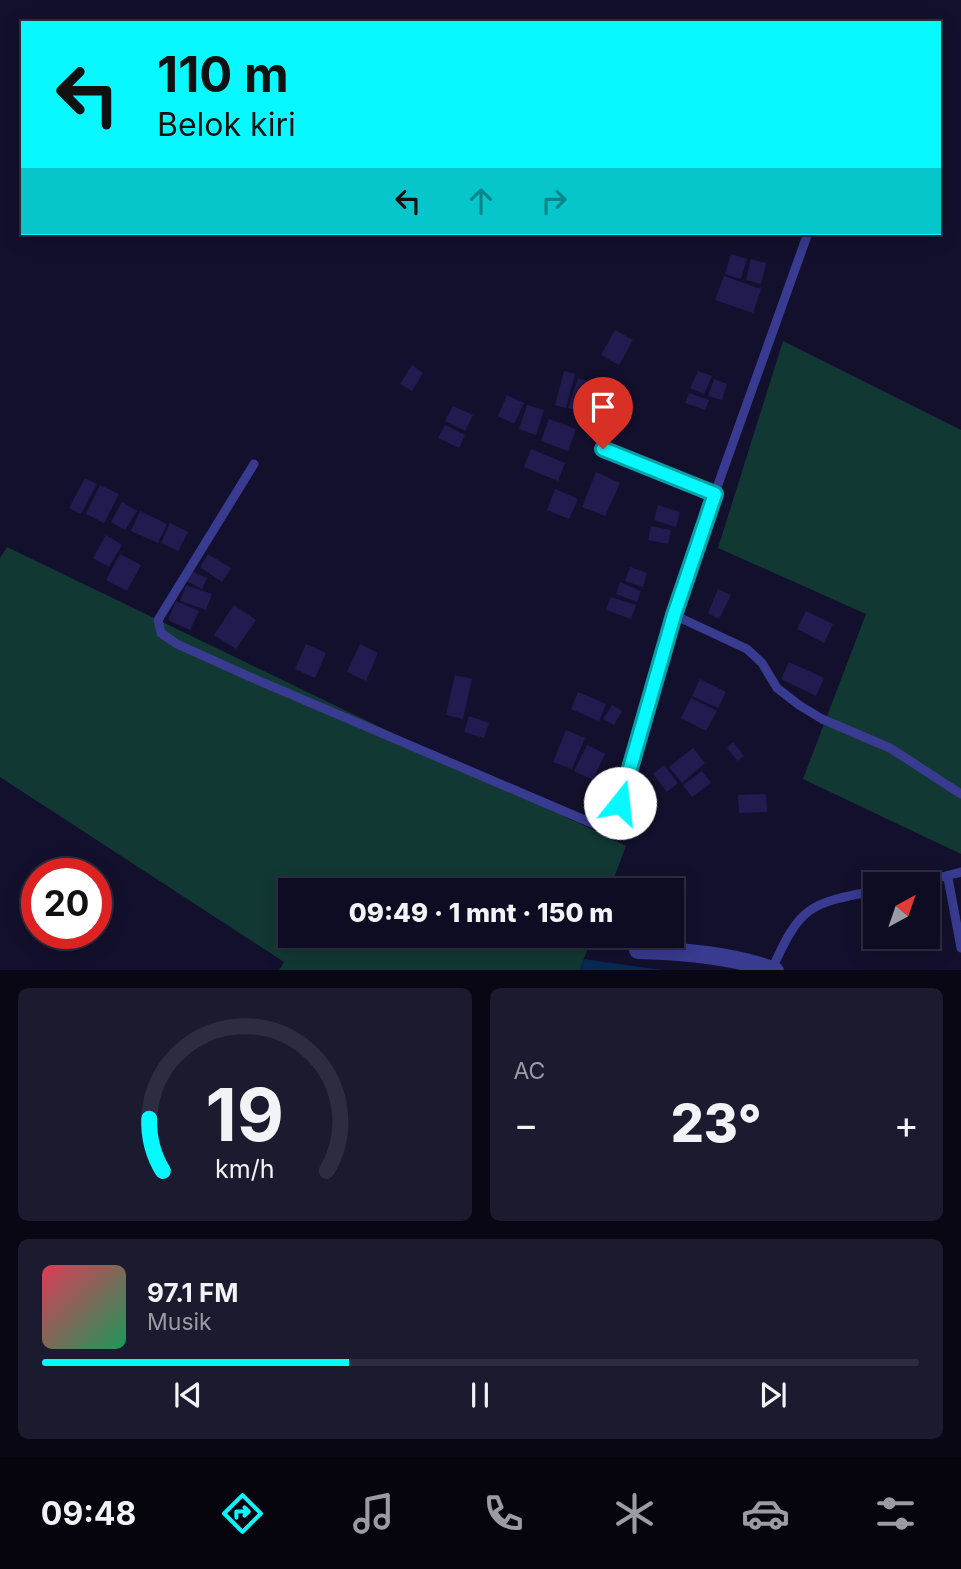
<!DOCTYPE html>
<html lang="id">
<meta charset="utf-8">
<style>
:root{--surface:#0e0c22;--page:#1c1a2f;--text:#f1f3f6;--muted:#9b9ba5;--line:#2e2c40;--accent:#08f8ff}
body{margin:0;font-family:Inter,sans-serif;background:var(--page);color:var(--text);height:100vh;display:flex;flex-direction:column;font-size:26px;white-space:nowrap}
*{box-sizing:border-box;margin:0}
p{font-size:23px;color:var(--muted)}
.icon{flex:none;width:38px;height:38px;fill:none;stroke:currentColor;stroke-width:2;stroke-linecap:round;stroke-linejoin:round}
.map{position:relative;height:970px;overflow:hidden}
.drawer{display:flex;flex-direction:column;gap:18px;padding:18px;background:#080713;flex:1}
.drawer>*{flex:none}
.hud{position:absolute;left:21px;top:21px;width:920px;height:214px;border-radius:0px;box-shadow:0 4px 18px #0003,0 0 0 2px var(--line);background:#08f8ff;color:#111;overflow:hidden}
.needle{width:46px;rotate:40deg}
.tools{position:absolute;left:863px;top:872px;display:grid;gap:14px}
.tools a{display:grid;place-items:center;width:77px;height:77px;border-radius:0px;background:var(--surface);box-shadow:0 4px 18px #0003,0 0 0 2px var(--line);font-size:35px}
.speed{position:absolute;left:21px;top:858px;display:flex;gap:14px;font-size:35px;font-weight:700;text-align:center}
.speed>*{display:grid;place-content:center;width:91px;height:91px;border-radius:50%;background:var(--surface);box-shadow:0 4px 18px #0003,0 0 0 2px var(--line);line-height:1}
.speed .limit{border:10px solid #d22;background:#fff;color:#111}
.pin{position:absolute;display:grid;place-items:center;width:60px;height:60px;color:#fff;margin:-72px -30px;border-radius:50% 50% 50% 0;rotate:-45deg;box-shadow:0 0 7px #0007}
.pin .icon{rotate:45deg}
.me{position:absolute;width:77px;margin:-38px;rotate:16deg;stroke-linejoin:round;filter:drop-shadow(0 0 5px #0008)}
.turn{display:flex;align-items:center;gap:24px;height:147px;padding:0 21px;font-size:32px}
.turn .icon{width:91px;height:91px;stroke-width:2.5}
.turn b{display:block;font-size:49px;line-height:60px}
.lanes{display:flex;align-items:center;height:66px;padding:0 21px;background:#0003;justify-content:center;gap:35px;direction:ltr}
.lanes .off{opacity:.35}
.big{font-size:52px;font-weight:800;line-height:1.1}
.drawer .card{flex:1;display:flex;flex-direction:column;justify-content:center;gap:10px;min-width:0;padding:0 24px;border-radius:10px;background:var(--page)}
.drawer .dial{align-items:center;gap:0}
.dial svg{height:182px;overflow:visible;fill:none;stroke:var(--line);stroke-width:7;stroke-linecap:round;text-anchor:middle}
.dial text{fill:var(--text);stroke:none}
.song{display:flex;align-items:center;gap:21px}
.cover{width:84px;height:84px;border-radius:10px;background:linear-gradient(135deg,hsl(350 70% 55%),hsl(150 70% 35%))}
.played{height:7px;border-radius:4px;background:linear-gradient(90deg,var(--accent) 35%,var(--line) 35%)}
.keys{display:flex;justify-content:space-around;direction:ltr}
.heat{display:flex;justify-content:space-between;align-items:center;font-size:38px;direction:ltr}
.drawer .tiles{flex:1;display:grid;gap:18px;grid-template-columns:1fr 1fr}
.card:last-child{grid-column:span 2}
.trip{position:absolute;left:278px;top:878px;width:406px;height:70px;border-radius:0px;background:var(--surface);box-shadow:0 4px 18px #0003,0 0 0 2px var(--line);font-weight:800;line-height:70px;text-align:center}
.tabs{display:flex;height:112px;justify-content:space-around;align-items:center;background:#06050e;color:var(--muted)}
.tabs .icon{width:49px;height:49px}
.tabs .current{color:var(--accent)}
.tabs b{font-size:32px;color:var(--text)}
.map>svg:first-child{display:block}
</style>
<div class="map">
<svg width="961" height="971" viewBox="0 0 961 971">
<rect width="100%" height="100%" fill="#13102d"/>
<g fill="#123834">
<polygon points="783,341 961,430 961,854 803,779 866,614 718,548"/>
<polygon points="7,547 626,846 609,891 290,891 290,936 592,936 580,970 279,970 284,962 0,777 0,558"/>
</g>
<polygon fill="#092953" points="584,959 662,970 580,970"/>
<g fill="#221b50">
<polygon points="731,254 747,259 741,279 725,274"/>
<polygon points="751,259 766,263 761,284 746,280"/>
<polygon points="724,276 761,289 753,313 715,300"/>
<polygon points="615,330 633,340 619,365 601,355"/>
<polygon points="412,365 423,373 412,391 400,384"/>
<polygon points="564,371 575,374 566,408 555,405"/>
<polygon points="698,371 712,376 704,394 690,388"/>
<polygon points="578,378 599,385 589,415 568,408"/>
<polygon points="714,379 727,384 722,400 708,396"/>
<polygon points="689,393 709,400 705,410 685,403"/>
<polygon points="507,395 524,403 514,424 498,416"/>
<polygon points="527,405 544,410 536,435 519,429"/>
<polygon points="453,406 473,415 465,431 445,421"/>
<polygon points="549,419 576,429 568,451 541,441"/>
<polygon points="445,425 465,435 459,448 438,438"/>
<polygon points="531,449 565,463 558,481 524,467"/>
<polygon points="596,472 620,483 605,516 582,507"/>
<polygon points="85,478 97,484 81,514 69,508"/>
<polygon points="100,485 119,494 104,523 86,514"/>
<polygon points="555,489 578,499 569,519 547,510"/>
<polygon points="122,502 137,511 125,530 111,522"/>
<polygon points="658,505 680,512 676,527 654,520"/>
<polygon points="140,511 167,524 158,543 131,531"/>
<polygon points="170,523 188,532 178,551 161,543"/>
<polygon points="651,526 671,530 668,544 648,540"/>
<polygon points="106,535 122,545 109,567 93,558"/>
<polygon points="120,554 141,565 127,591 106,580"/>
<polygon points="208,554 231,568 222,582 200,567"/>
<polygon points="630,567 647,573 643,587 625,581"/>
<polygon points="189,570 207,578 202,589 184,580"/>
<polygon points="620,582 641,591 637,602 616,594"/>
<polygon points="186,585 212,594 206,610 180,601"/>
<polygon points="718,589 731,595 719,619 708,613"/>
<polygon points="611,597 636,605 631,619 606,610"/>
<polygon points="176,601 199,611 190,630 168,620"/>
<polygon points="234,605 256,620 236,649 214,635"/>
<polygon points="806,611 833,624 824,643 797,629"/>
<polygon points="306,644 326,653 315,678 295,669"/>
<polygon points="360,644 378,653 366,681 347,672"/>
<polygon points="789,662 824,678 816,696 781,679"/>
<polygon points="455,675 472,679 463,719 446,715"/>
<polygon points="700,679 726,692 718,708 692,696"/>
<polygon points="578,692 606,704 599,721 571,709"/>
<polygon points="691,698 717,711 706,731 681,718"/>
<polygon points="612,705 622,711 614,725 603,719"/>
<polygon points="469,716 489,723 484,738 464,732"/>
<polygon points="566,730 585,738 572,769 553,762"/>
<polygon points="733,742 744,756 738,761 727,748"/>
<polygon points="587,745 605,754 593,780 574,771"/>
<polygon points="693,748 705,763 682,783 669,767"/>
<polygon points="664,765 678,783 667,792 653,774"/>
<polygon points="702,771 711,783 692,797 683,785"/>
<polygon points="766,794 767,812 739,813 738,795"/>
</g>
<g fill="none" stroke-linecap="round" stroke-linejoin="round">
<g stroke="#383b8f" stroke-width="9">
<polyline points="254,464 158,620 161,633 177,644 248,676 594,824 611,816 620,803 674,615 715,493 603,449"/>
<polyline points="715,493 808,233"/>
<polyline points="674,615 747,649 762,663 777,688 799,705 822,719 890,748 961,794"/>
<polyline points="948,878 961,948"/>
<polyline points="914,884 961,872"/>
<path d="M772,969C800,907 808,903 875,891"/>
</g>
<path stroke="#383b8f" stroke-width="18" d="M638,950C682,951 733,955 775,971"/>
</g>
<g fill="none" stroke-linecap="round" stroke-linejoin="round">
<g stroke="#05a1a6" stroke-width="18">
<polyline id="route" points="603,449 715,494 674,615 620,803"/>
</g>
<use href="#route" stroke="#08f8ff" stroke-width="12"/>
</g>
</svg>
<div class="tools">
<a><svg class="needle" viewBox="-14 -14 28 28"><path d="M0-13l5 13h-10z" fill="#e53935"/><path d="M0 13l5-13h-10z" fill="#9b9ba5"/></svg></a>
</div>
<div class="speed"><div class="limit">20</div></div>
<div class="pin" style="left:603px;top:449px;background:#d93025"><svg class="icon" aria-label="arrive" viewBox="0 0 24 24"><path d="M6 21V4h12l-3 4 3 4H6"/></svg></div>
<svg class="me" style="left:620px;top:803px" viewBox="-20 -20 40 40"><circle r="19" fill="#fff"/><path d="M0-13L10 11 0 6-10 11z" fill="#08f8ff"/></svg>
<div class="trip">09:49 · 1 mnt · 150 m</div>
<div class="hud">
<div class="turn"><svg class="icon" aria-label="left" viewBox="0 0 24 24"><path d="M17 20v-9H6M10 6l-5 5 5 5"/></svg><div><b>110 m</b>Belok kiri</div></div>
<div class="lanes"><svg class="icon" aria-label="left" viewBox="0 0 24 24"><path d="M17 20v-9H6M10 6l-5 5 5 5"/></svg><svg class="icon off" aria-label="ahead" viewBox="0 0 24 24"><path d="M12 20V5M6 11l6-6 6 6"/></svg><svg class="icon off" aria-label="right" viewBox="0 0 24 24"><path d="M7 20v-9h11M14 6l5 5-5 5"/></svg></div>
</div>
</div>
<section class="drawer">
<div class="tiles">
<div class="card dial"><svg viewBox="0 0 100 80">
<path d="M14 69A42 42 0 1 1 86 69"/>
<path d="M14 69A42 42 0 0 1 8 46" stroke="#08f8ff"/>
<text x="50" y="56" font-size="32" font-weight="700">19</text>
<text x="50" y="72" font-size="11">km/h</text>
</svg></div>
<div class="card"><p>AC</p>
<div class="heat"><a>−</a><b class="big">23°</b><a>+</a></div>
</div>
<div class="card">
<div class="song"><i class="cover"></i><div><b>97.1 FM</b><p>Musik</p></div></div>
<div class="played"></div>
<div class="keys"><svg class="icon" aria-label="previous" viewBox="0 0 24 24"><path d="M18 5L8 12l10 7zM5 5v14"/></svg><svg class="icon" aria-label="pause" viewBox="0 0 24 24"><path d="M8 5v14M16 5v14"/></svg><svg class="icon" aria-label="next" viewBox="0 0 24 24"><path d="M6 5l10 7-10 7zM19 5v14"/></svg></div>
</div>
</div>
</section>
<nav class="tabs">
<b>09:48</b>
<svg class="icon current" aria-label="directions" viewBox="0 0 24 24"><path d="M12 3l9 9-9 9-9-9zM9 14v-3h6M13 9l2 2-2 2"/></svg>
<svg class="icon" aria-label="music" viewBox="0 0 24 24"><path d="M9 18V5l10-2v13"/><circle cx="6" cy="18" r="3"/><circle cx="16" cy="16" r="3"/></svg>
<svg class="icon" aria-label="phone" viewBox="0 0 24 24"><path d="M5 4h4l2 5-3 2q2 4 5 5l2-3 5 2v4C11 20 4 13 5 4z"/></svg>
<svg class="icon" aria-label="climate" viewBox="0 0 24 24"><path d="M12 3v18M4 7l16 10M4 17L20 7"/></svg>
<svg class="icon" aria-label="car" viewBox="0 0 24 24"><path d="M5 17H2v-5l4-1 3-4h7l3 4 3 1v5h-3M9 17h6M6 11h13"/><circle cx="7" cy="17" r="2"/><circle cx="17" cy="17" r="2"/></svg>
<svg class="icon" aria-label="filters" viewBox="0 0 24 24"><path d="M4 7h16M4 17h16"/><circle cx="9" cy="7" r="2"/><circle cx="15" cy="17" r="2"/></svg>
</nav>
